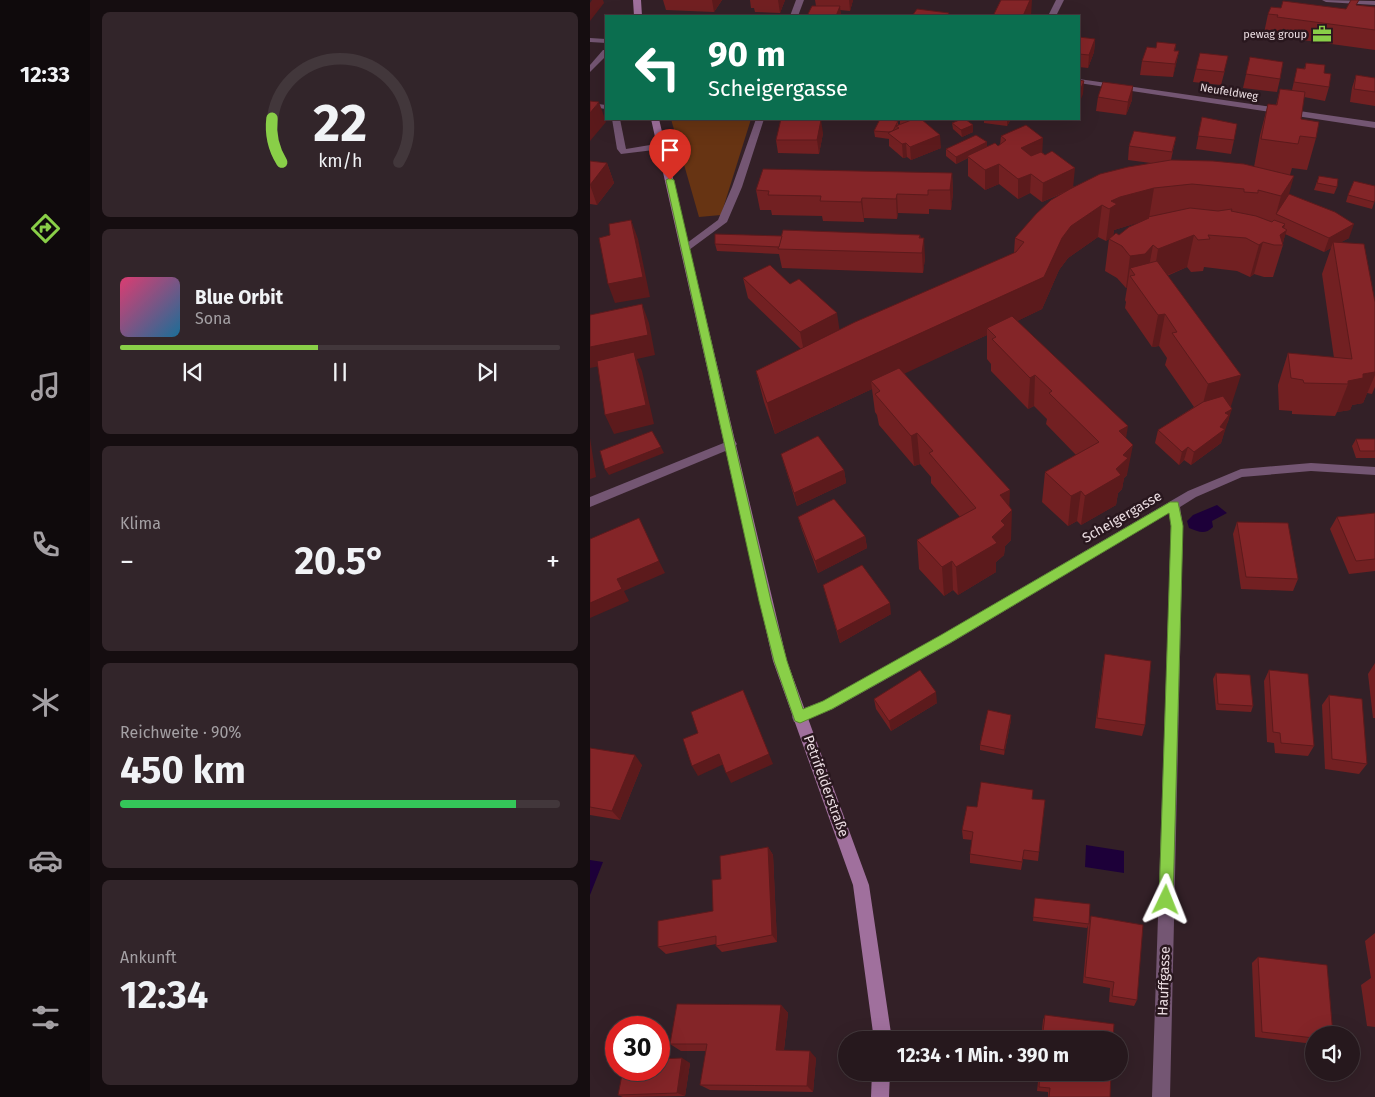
<!DOCTYPE html>
<html lang="de">
<meta charset="utf-8">
<style>
:root{--surface:#26181d;--page:#32252a;--text:#f1f3f6;--muted:#a4a0a4;--line:#42373b;--accent:#89cf48}
body{margin:0;font-family:"Fira Sans",sans-serif;background:var(--page);color:var(--text);height:100vh;display:flex;flex-direction:column;font-size:19px;white-space:nowrap}
*{box-sizing:border-box;margin:0}
p{font-size:16px;color:var(--muted)}
.icon{flex:none;width:28px;height:28px;fill:none;stroke:currentColor;stroke-width:2;stroke-linecap:round;stroke-linejoin:round}
.map{position:relative;flex:1;overflow:hidden}
.details{display:flex;flex-direction:column;gap:12px;padding:12px;background:#150d10;width:500px}
.details>*{flex:none}
.top-card{position:absolute;left:15px;top:15px;width:475px;height:105px;border-radius:0px;box-shadow:0 5px 20px #0002,0 0 0 1px var(--line);background:#0b6e4f;color:#fff;overflow:hidden}
.controls{position:absolute;left:715px;top:1026px;display:grid;gap:10px}
.controls a{display:grid;place-items:center;width:55px;height:55px;border-radius:50%;background:var(--surface);box-shadow:0 5px 20px #0002,0 0 0 1px var(--line);font-size:25px}
.speed{position:absolute;left:15px;top:1016px;display:flex;gap:10px;font-size:25px;font-weight:700;text-align:center}
.speed>*{display:grid;place-content:center;width:65px;height:65px;border-radius:50%;background:var(--surface);box-shadow:0 5px 20px #0002,0 0 0 1px var(--line);line-height:1}
.speed .limit{border:8px solid #d22;background:#fff;color:#111}
.pin{position:absolute;display:grid;place-items:center;width:42px;height:42px;color:#fff;margin:-51px -21px;border-radius:50% 50% 50% 0;rotate:-45deg;box-shadow:0 0 5px #0007}
.pin .icon{rotate:45deg}
.me{position:absolute;width:55px;margin:-28px;rotate:2deg;stroke-linejoin:round;filter:drop-shadow(0 0 4px #0008)}
.turn{display:flex;align-items:center;gap:18px;height:105px;padding:0 20px;font-size:22px}
.turn .icon{width:65px;height:65px;stroke-width:2.5}
.turn b{display:block;font-size:35px;line-height:42px}
.big{font-size:38px;font-weight:700;line-height:1.1}
.details .card{flex:1;display:flex;flex-direction:column;justify-content:center;gap:8px;min-width:0;padding:0 18px;border-radius:8px;background:var(--page)}
.details .dial{align-items:center;gap:0}
.dial svg{height:130px;overflow:visible;fill:none;stroke:var(--line);stroke-width:7;stroke-linecap:round;text-anchor:middle}
.dial text{fill:var(--text);stroke:none}
.song{display:flex;align-items:center;gap:15px}
.cover{width:60px;height:60px;border-radius:8px;background:linear-gradient(135deg,hsl(340 70% 55%),hsl(200 70% 35%))}
.played{height:5px;border-radius:2px;background:linear-gradient(90deg,var(--accent) 45%,var(--line) 45%)}
.keys{display:flex;justify-content:space-around;direction:ltr}
.heat{display:flex;justify-content:space-between;align-items:center;font-size:28px;direction:ltr}
.charge{height:8px;border-radius:4px;background:linear-gradient(90deg,#34c759 90%,var(--line) 0)}
.trip{position:absolute;left:248px;top:1031px;width:290px;height:50px;border-radius:25px;background:var(--surface);box-shadow:0 5px 20px #0002,0 0 0 1px var(--line);font-weight:700;line-height:50px;text-align:center}
main{display:flex;flex:1;min-height:0}
.tab-bar{display:flex;flex-direction:column;width:90px;justify-content:space-around;align-items:center;background:#0f0a0c;color:var(--muted)}
.tab-bar .icon{width:35px;height:35px}
.tab-bar .current{color:var(--accent)}
.tab-bar b{font-size:22px;color:var(--text)}
.map>svg:first-child{display:block}
</style>
<main>
<nav class="tab-bar">
<b>12:33</b>
<svg class="icon current" aria-label="directions" viewBox="0 0 24 24"><path d="M12 3l9 9-9 9-9-9zM9 14v-3h6M13 9l2 2-2 2"/></svg>
<svg class="icon" aria-label="music" viewBox="0 0 24 24"><path d="M9 18V5l10-2v13"/><circle cx="6" cy="18" r="3"/><circle cx="16" cy="16" r="3"/></svg>
<svg class="icon" aria-label="phone" viewBox="0 0 24 24"><path d="M5 4h4l2 5-3 2q2 4 5 5l2-3 5 2v4C11 20 4 13 5 4z"/></svg>
<svg class="icon" aria-label="climate" viewBox="0 0 24 24"><path d="M12 3v18M4 7l16 10M4 17L20 7"/></svg>
<svg class="icon" aria-label="car" viewBox="0 0 24 24"><path d="M5 17H2v-5l4-1 3-4h7l3 4 3 1v5h-3M9 17h6M6 11h13"/><circle cx="7" cy="17" r="2"/><circle cx="17" cy="17" r="2"/></svg>
<svg class="icon" aria-label="filters" viewBox="0 0 24 24"><path d="M4 7h16M4 17h16"/><circle cx="9" cy="7" r="2"/><circle cx="15" cy="17" r="2"/></svg>
</nav>
<section class="details">
<div class="card dial"><svg viewBox="0 0 100 80">
<path d="M14 69A42 42 0 1 1 86 69"/>
<path d="M14 69A42 42 0 0 1 8 42" stroke="#89cf48"/>
<text x="50" y="56" font-size="32" font-weight="700">22</text>
<text x="50" y="72" font-size="11">km/h</text>
</svg></div>
<div class="card">
<div class="song"><i class="cover"></i><div><b>Blue Orbit</b><p>Sona</p></div></div>
<div class="played"></div>
<div class="keys"><svg class="icon" aria-label="previous" viewBox="0 0 24 24"><path d="M18 5L8 12l10 7zM5 5v14"/></svg><svg class="icon" aria-label="pause" viewBox="0 0 24 24"><path d="M8 5v14M16 5v14"/></svg><svg class="icon" aria-label="next" viewBox="0 0 24 24"><path d="M6 5l10 7-10 7zM19 5v14"/></svg></div>
</div>
<div class="card"><p>Klima</p>
<div class="heat"><a>−</a><b class="big">20.5°</b><a>+</a></div>
</div>
<div class="card"><p>Reichweite · 90%</p><b class="big">450 km</b><div class="charge"></div></div>
<div class="card"><p>Ankunft</p><b class="big">12:34</b></div>
</section>
<div class="map">
<svg width="785" height="1097" viewBox="0 0 785 1097">
<rect width="100%" height="100%" fill="#332027"/>
<polygon fill="#673413" points="81,119 161,119 131,215 109,217"/>
<g fill="#1d0039">
<path d="M627,505L637,513L622,521L623,527C615,535 609,532 599,528L597,521L603,515Z"/>
<polygon points="496,845 534,851 534,873 495,867"/>
<polygon points="0,860 13,862 0,895"/>
</g>
<g fill="none" stroke-linecap="round" stroke-linejoin="round">
<g fill="#745673" fill-rule="evenodd">
<polygon points="732,0 785,1 785,5 736,2"/>
<polygon points="13,50 16,50 16,56 0,72 0,65"/>
<polygon points="0,103 16,105 16,109 0,107"/>
<polygon points="22,119 30,119 36,149 72,143 76,146 72,149 31,154 27,149"/>
</g>
<g fill="#745673" fill-rule="evenodd">
<polygon points="206,0 214,0 208,16 200,16"/>
<polygon points="466,0 474,0 466,16 458,16"/>
<polygon points="489,79 785,122 785,128 489,83"/>
<polygon points="166,119 174,119 152,187 137,222 99,250 93,250 93,246 128,220 142,187"/>
<polygon points="141,440 145,441 147,444 145,447 0,507 0,497"/>
<polygon points="721,463 785,467 785,475 721,471 652,477 606,497 590,507 593,526 580,1097 562,1097 581,526 579,513 361,643 243,709 209,723 204,722 202,717 204,712 233,701 351,635 598,491 651,469"/>
</g>
<polygon fill="#745673" fill-rule="evenodd" points="0,38 16,39 16,43 0,42"/>
<g fill="#a0709d" fill-rule="evenodd">
<polygon points="43,0 51,0 52,16 44,16"/>
<polygon points="61,119 69,119 197,661 279,885 302,1040 284,1040 263,885 183,661"/>
<polygon points="282,1072 300,1072 299,1097 281,1097"/>
</g>
</g>
<g fill="#722022" fill-rule="evenodd">
<polygon points="73,0 132,0 124,12 76,10"/>
<polygon points="160,0 195,0 190,13 165,12 164,8 161,8"/>
<polygon points="225,0 263,0 260,11 250,10 251,16 217,16 226,6"/>
<polygon points="767,5 785,7 785,50 683,36 683,34 674,33 678,14 691,8 756,9"/>
<polygon points="489,37 505,39 504,52 498,68 489,67"/>
<polygon points="586,44 585,51 589,51 583,77 550,75 552,61 566,48"/>
<polygon points="660,57 690,79 687,92 653,88"/>
<path d="M716,63L734,73L739,87L735,101L714,97L711,119L726,138L717,170L702,168L700,175L699,194L759,238L751,242L785,302V387L782,394L777,393L773,403L762,405L760,410L747,412L745,416L702,414V411L689,410L688,385L698,353L744,358L732,274L741,248L734,252L695,234L693,243V245L683,277H674L664,274L660,277L647,271L614,267L613,271L601,272L597,267L577,276L641,406L638,422L637,423L635,429L631,443L601,465L594,460L589,465L565,443L568,430L604,407L575,365L577,358L569,346L562,347L535,308L536,302L535,300L537,288H536L527,278L515,271L519,239L522,237L516,241L508,237L478,258L469,270L452,309L427,321L536,438L537,475L534,478L532,489L528,493L526,505L491,525L487,521L478,526L452,502L455,472L486,455L456,424L457,419L444,406L438,409L401,371V364L397,359V335L314,373L419,506L421,540L415,546L414,555L406,562V572L368,595L363,590L354,596L329,569L327,540L370,517L341,483V477L330,464L324,466L289,425L287,415L285,412L282,389L185,434L174,402L166,371L211,349L158,298L153,278L250,330L424,253L425,238L471,194L452,202L440,193L428,199L409,184L395,190L378,176V158L366,164L356,156V149L397,142V147L408,146L410,145L411,136L453,153L484,187L561,163L538,160L539,146L586,137L581,160L664,167L670,135L678,104L686,105L690,89L702,90L707,68L714,69ZM553,221L529,235L523,236L524,230Z"/>
<polygon points="606,69 635,70 631,85 603,82"/>
<polygon points="766,75 785,78 785,106 760,102 762,88"/>
<polygon points="508,97 542,100 536,115 506,111"/>
<polygon points="612,117 644,140 641,154 606,149"/>
<polygon points="126,119 148,119 147,121 127,120"/>
<polygon points="310,119 332,119 332,120 351,148 321,160 317,157 313,158 299,146 299,139 285,137 284,131 308,121 308,125 310,124"/>
<polygon points="394,119 421,119 417,126 394,123"/>
<polygon points="362,123 383,132 372,137 363,129"/>
<polygon points="233,133 229,154 188,153 186,140"/>
<polygon points="0,161 17,163 24,183 7,205 0,204"/>
<polygon points="362,173 363,193 361,210 339,209 339,214 308,213 307,219 274,218 274,222 233,221 232,216 182,215 181,210 170,210 166,190"/>
<polygon points="729,176 747,187 744,194 724,190"/>
<polygon points="758,195 785,200 782,209 756,202"/>
<polygon points="330,235 335,258 333,273 192,268 189,254 127,251 125,244 192,236"/>
<polygon points="766,439 785,439 785,458 766,458 762,446"/>
<polygon points="191,454 254,470 256,483 207,506"/>
<polygon points="785,513 785,571 759,574 740,529 747,517"/>
<polygon points="208,517 275,536 277,548 228,573 212,530"/>
<polygon points="647,522 708,579 703,591 651,589 643,534"/>
<polygon points="233,585 301,614 250,643"/>
<polygon points="515,654 555,725 552,736 505,728 513,665"/>
<polygon points="785,663 785,718 783,718 778,674"/>
<polygon points="679,670 724,746 718,756 685,753 684,743 677,742 674,681"/>
<polygon points="626,673 663,706 661,712 626,710 623,679"/>
<polygon points="739,695 777,764 769,774 735,769 732,705"/>
<polygon points="284,699 347,703 301,731 286,709"/>
<polygon points="421,720 414,755 390,750 390,745"/>
<polygon points="0,748 52,765 30,820 0,815"/>
<polygon points="442,799 455,800 448,861 433,859 431,870 380,863 380,854 382,840 373,839 372,830 387,807"/>
<polygon points="178,847 183,855 187,942 132,952 126,946 126,944 76,954 68,947 123,911 131,879"/>
<polygon points="445,898 499,923 501,916 547,1000 544,1006 519,1002 520,988 493,983 498,925 497,928 443,921"/>
<polygon points="785,933 785,1027 777,1026 771,985 781,978 775,941"/>
<polygon points="668,957 724,1035 724,1044 665,1037 662,963"/>
<polygon points="191,1005 198,1013 194,1050 226,1058 223,1092 120,1090 110,1085 116,1051 91,1051 80,1044"/>
<polygon points="455,1015 523,1040 451,1040 453,1020"/>
<polygon points="100,1063 95,1096 33,1097 28,1095"/>
<polygon points="449,1072 521,1072 520,1097 458,1097 458,1092 447,1091"/>
</g>
<g fill="#5c1a1c">
<polygon points="2,0 13,0 14,3 0,21 0,3"/>
<polygon points="122,0 132,0 124,12"/>
<polygon points="188,0 195,0 190,13"/>
<polygon points="259,0 263,0 260,11"/>
<polygon points="440,0 442,0 441,16 433,16"/>
<polygon points="250,6 251,16 246,16"/>
<polygon points="505,39 504,52 498,68 499,55"/>
<polygon points="589,51 583,77 585,64"/>
<polygon points="494,81 493,94 489,104 489,93"/>
<polygon points="543,86 542,100 536,115 538,102"/>
<polygon points="9,102 16,122 0,141 0,113"/>
<polygon points="417,119 421,119 417,126"/>
<polygon points="231,120 233,133 229,154 227,140"/>
<polygon points="383,125 383,132 372,137 371,130"/>
<polygon points="350,135 351,148 321,160 320,147"/>
<polygon points="453,138 452,158 430,167 431,148"/>
<polygon points="397,142 397,149 377,156 378,158 366,164 366,157"/>
<polygon points="316,143 317,157 313,158 312,144"/>
<polygon points="17,163 24,183 7,205 0,185"/>
<polygon points="409,164 409,184 395,190 395,170"/>
<polygon points="485,168 483,188 452,202 453,183"/>
<polygon points="362,173 363,193 361,210 360,190"/>
<polygon points="441,174 440,193 428,199 428,179"/>
<polygon points="704,176 695,208 686,214 691,196"/>
<polygon points="564,188 559,218 558,217 557,220 524,230 523,236 516,241 521,201 530,197"/>
<polygon points="307,194 308,213 307,219 306,199"/>
<polygon points="272,198 274,218 274,222 271,202"/>
<polygon points="512,205 508,237 478,258 469,270 452,309 402,333 397,328 397,335 286,387 281,381 282,389 185,434 177,403 472,238 481,226"/>
<polygon points="41,220 48,239 60,297 25,303 18,284"/>
<polygon points="695,224 693,233 697,230 692,245 687,245 692,227"/>
<polygon points="764,224 759,238 744,246 743,242 741,248 734,252 739,238"/>
<polygon points="604,235 597,267 563,281 568,249"/>
<polygon points="334,238 335,258 333,273 332,253"/>
<polygon points="673,242 664,274 660,277 669,245"/>
<polygon points="563,245 557,278 545,275 540,268 537,288 536,288 540,256"/>
<polygon points="52,304 59,323 65,355 47,359 52,371 64,424 24,434 15,415 46,359 0,368 0,347"/>
<polygon points="247,313 250,333 214,352 210,332"/>
<polygon points="575,314 569,346 562,347 568,315"/>
<polygon points="785,372 785,375 773,403 762,405 760,410 747,412 758,384 758,381 773,374"/>
<polygon points="445,375 444,406 438,409 440,378"/>
<polygon points="651,375 641,406 610,415 618,384"/>
<polygon points="642,409 631,443 601,465 604,452 635,413"/>
<polygon points="538,426 533,457 529,431"/>
<polygon points="327,433 330,464 324,466 321,436"/>
<polygon points="0,438 6,477 0,479"/>
<polygon points="543,445 537,475 534,478 532,489 528,493 526,505 491,525 495,496 526,469 533,455"/>
<polygon points="71,447 74,453 19,475 15,469"/>
<polygon points="598,447 594,460 589,465 592,452"/>
<polygon points="254,470 256,483 207,506 204,493"/>
<polygon points="420,490 419,514 422,510 421,540 415,546 414,555 406,562 406,572 368,595 366,567 402,537 410,495"/>
<polygon points="491,491 487,521 478,526 481,496"/>
<polygon points="275,536 277,548 228,573 225,561"/>
<polygon points="69,561 75,573 34,591 39,601 0,618 0,603 27,579"/>
<polygon points="362,561 363,590 354,596 352,567"/>
<polygon points="300,603 301,614 250,643 247,631"/>
<polygon points="153,690 183,764 141,783 136,773"/>
<polygon points="346,692 347,703 301,731 299,721"/>
<polygon points="421,715 421,720 414,755 414,750"/>
<polygon points="129,754 134,764 108,776 102,766"/>
<polygon points="45,755 52,765 30,820 22,811"/>
<polygon points="178,847 183,855 187,942 182,935"/>
<polygon points="191,1005 198,1013 193,1057 186,1050"/>
<polygon points="220,1051 226,1058 223,1092 217,1086"/>
<polygon points="92,1058 100,1063 95,1096 87,1093"/>
</g>
<g fill="#842528" stroke="#5c1a1c">
<polygon points="411,0 440,0 433,16 403,16"/>
<polygon points="761,0 769,0 766,5 785,7 785,30 687,17 688,15 678,14 681,7 691,8 693,1 756,9"/>
<polygon points="222,6 250,6 246,16 217,16"/>
<polygon points="327,9 359,13 357,16 322,16"/>
<polygon points="489,37 505,39 499,55 489,54"/>
<polygon points="567,42 586,44 584,51 589,51 585,64 552,61 557,47 566,48"/>
<polygon points="610,53 638,56 634,72 606,69"/>
<polygon points="660,57 693,62 690,79 656,74"/>
<polygon points="716,63 735,65 734,73 741,74 739,87 704,82 707,68 715,69"/>
<polygon points="766,75 785,78 785,92 764,89"/>
<polygon points="489,80 494,81 489,93"/>
<polygon points="513,82 543,86 538,102 508,97"/>
<polygon points="690,89 715,92 711,119 729,122 726,138 710,136 708,144 671,139 678,104 687,105"/>
<polygon points="0,101 9,102 0,113"/>
<polygon points="612,117 647,124 644,140 608,136"/>
<polygon points="191,119 231,120 227,140 186,140"/>
<polygon points="290,119 308,121 303,131 299,132 284,131"/>
<polygon points="324,119 331,119 350,135 320,147 316,143 312,144 298,133 309,128 306,126"/>
<polygon points="372,119 375,119 383,125 371,130 362,123"/>
<polygon points="436,125 453,138 431,148 441,156 451,152 455,155 462,151 485,168 453,183 441,174 428,179 409,164 395,170 377,156 405,143 408,146 416,140 411,136"/>
<polygon points="544,131 586,137 582,152 539,146"/>
<polygon points="386,135 397,142 366,157 356,149"/>
<polygon points="581,160 623,161 654,164 704,176 691,196 668,190 668,193 654,192 654,189 602,184 564,188 530,197 521,201 527,204 519,209 512,205 481,226 472,238 454,277 177,403 166,371 265,322 426,252 434,242 425,238 446,214 461,200 480,189 510,174 538,167"/>
<polygon points="0,161 17,163 0,185"/>
<polygon points="173,169 362,173 360,190 338,190 338,195 307,194 306,199 272,198 271,202 230,201 231,196 178,195 179,191 166,190"/>
<polygon points="729,176 748,179 747,187 727,183"/>
<polygon points="764,181 785,186 785,200 784,202 758,195"/>
<polygon points="699,194 745,212 764,224 739,238 686,214"/>
<polygon points="600,208 628,211 642,209 641,211 666,216 682,222 684,220 695,224 692,227 697,230 690,235 693,245 684,245 673,242 669,245 656,238 618,235 620,239 608,240 604,235 568,249 563,245 555,254 540,256 532,246 519,239 526,233 529,235 539,227 559,218 558,217"/>
<polygon points="41,220 53,277 18,284 9,238 20,235 19,224"/>
<polygon points="193,230 330,235 329,238 334,238 332,253 188,249"/>
<polygon points="125,234 192,236 189,247 125,244"/>
<polygon points="743,242 774,244 785,302 785,372 773,374 773,378 758,381 758,384 714,383 713,380 701,378 698,353 762,359"/>
<polygon points="567,261 651,375 618,384 582,333 587,332 575,314 568,315 540,276 545,275 540,268"/>
<polygon points="180,265 200,284 209,279 247,313 210,332 153,278"/>
<polygon points="52,304 58,335 0,347 0,315"/>
<polygon points="422,316 538,426 529,431 543,445 533,455 538,458 526,469 531,475 495,496 491,491 481,496 455,472 509,442 459,393 462,391 445,375 440,378 402,339 406,337 397,328"/>
<polygon points="44,352 56,405 15,415 7,361"/>
<polygon points="309,368 420,490 410,495 422,510 411,521 415,525 402,537 407,543 366,567 362,561 352,567 327,540 386,508 339,453 343,451 327,433 321,436 285,394 290,391 281,381"/>
<polygon points="633,396 642,409 635,413 639,415 630,427 635,429 604,452 598,447 592,452 568,430 613,402"/>
<polygon points="62,431 71,447 15,469 10,451"/>
<polygon points="228,436 254,470 204,493 191,454"/>
<polygon points="766,439 785,439 785,451 770,451"/>
<polygon points="244,499 275,536 225,561 208,517"/>
<polygon points="785,513 785,559 766,561 747,517"/>
<polygon points="49,518 69,561 27,579 32,589 0,603 0,539"/>
<polygon points="647,522 698,523 708,579 656,577"/>
<polygon points="272,565 300,603 247,631 233,585"/>
<polygon points="515,654 561,661 555,725 507,718"/>
<polygon points="330,670 346,692 299,721 284,699"/>
<polygon points="679,670 718,674 724,746 691,743 690,733 683,732"/>
<polygon points="626,673 660,675 663,706 628,704"/>
<polygon points="153,690 179,754 136,773 129,754 102,766 93,739 108,733 101,712"/>
<polygon points="739,695 772,699 777,764 742,759"/>
<polygon points="398,710 421,715 414,750 390,745"/>
<polygon points="0,748 45,755 22,811 0,807"/>
<polygon points="391,782 443,790 442,799 455,800 449,852 434,850 432,862 380,854 383,832 372,830 377,806 387,807"/>
<polygon points="178,847 182,935 126,946 126,936 68,947 68,921 123,911 122,880 131,879 130,856"/>
<polygon points="445,898 500,904 499,924 443,917"/>
<polygon points="501,916 553,925 547,1000 522,996 524,982 495,977"/>
<polygon points="668,957 737,965 743,1035 724,1035 724,1038 672,1032"/>
<polygon points="87,1004 191,1005 186,1050 220,1051 217,1086 110,1085 117,1044 80,1044"/>
<polygon points="455,1015 524,1024 523,1040 452,1040"/>
<polygon points="92,1058 87,1093 28,1095 33,1070 69,1070 69,1059"/>
<polygon points="450,1072 521,1072 520,1097 459,1097 460,1088 449,1087"/>
</g>
<polygon fill="#89cf48" stroke="#59872f" points="80,178 84,180 181,601 197,661 213,709 233,701 351,635 580,502 588,502 593,526 583,900 581,905 576,907 571,905 569,900 581,526 579,513 360,643 242,709 210,723 205,721 184,661 169,601 76,180"/>
<defs>
<g id="office-bare" transform="scale(1.5)"><path d="M-6-3h4V-5.5h4V-3h4V5H-6ZM-1-4.5V-3h2v-1.5ZM-6 0V1H6V0Z" fill="#89cf48" stroke="#29171e" stroke-width="2.5" paint-order="stroke"/></g>
</defs>
<g fill-rule="evenodd">
<use href="#office-bare" x="732" y="34"/>
</g>
<g text-anchor="middle" dominant-baseline="central" stroke-width="5" stroke-linejoin="round" paint-order="stroke">
<g font-size="11" fill="#ebdde2" stroke="#29171e" text-anchor="end">
<text x="717" y="34">pewag group</text>
</g>
<g font-size="11" fill="#ebdde2" stroke="#29171e">
<text transform="translate(639 92) rotate(9)">Neufeldweg</text>
</g>
<g font-size="14" fill="#ebdde2" stroke="#29171e">
<text transform="translate(532 517) rotate(-30)">Scheigergasse</text>
<text transform="translate(236 786) rotate(70)">Petrifelderstraße</text>
<text transform="translate(574 981) rotate(-88)">Hauffgasse</text>
</g>
</g>
</svg>
<div class="controls">
<a><svg class="icon" aria-label="sound" viewBox="0 0 24 24"><path d="M4 9h4l5-4v14l-5-4H4zM17 9q2 3 0 6"/></svg></a>
</div>
<div class="speed"><div class="limit">30</div></div>
<div class="pin" style="left:80px;top:180px;background:#d93025"><svg class="icon" aria-label="arrive" viewBox="0 0 24 24"><path d="M6 21V4h12l-3 4 3 4H6"/></svg></div>
<svg class="me" style="left:576px;top:900px" viewBox="-20 -20 40 40"><path d="M0-17L14 15 0 8-14 15z" fill="#89cf48" stroke="#fff" stroke-width="4"/></svg>
<div class="trip">12:34 · 1 Min. · 390 m</div>
<div class="top-card">
<div class="turn"><svg class="icon" aria-label="left" viewBox="0 0 24 24"><path d="M17 20v-9H6M10 6l-5 5 5 5"/></svg><div><b>90 m</b>Scheigergasse</div></div>
</div>
</div>
</main>
